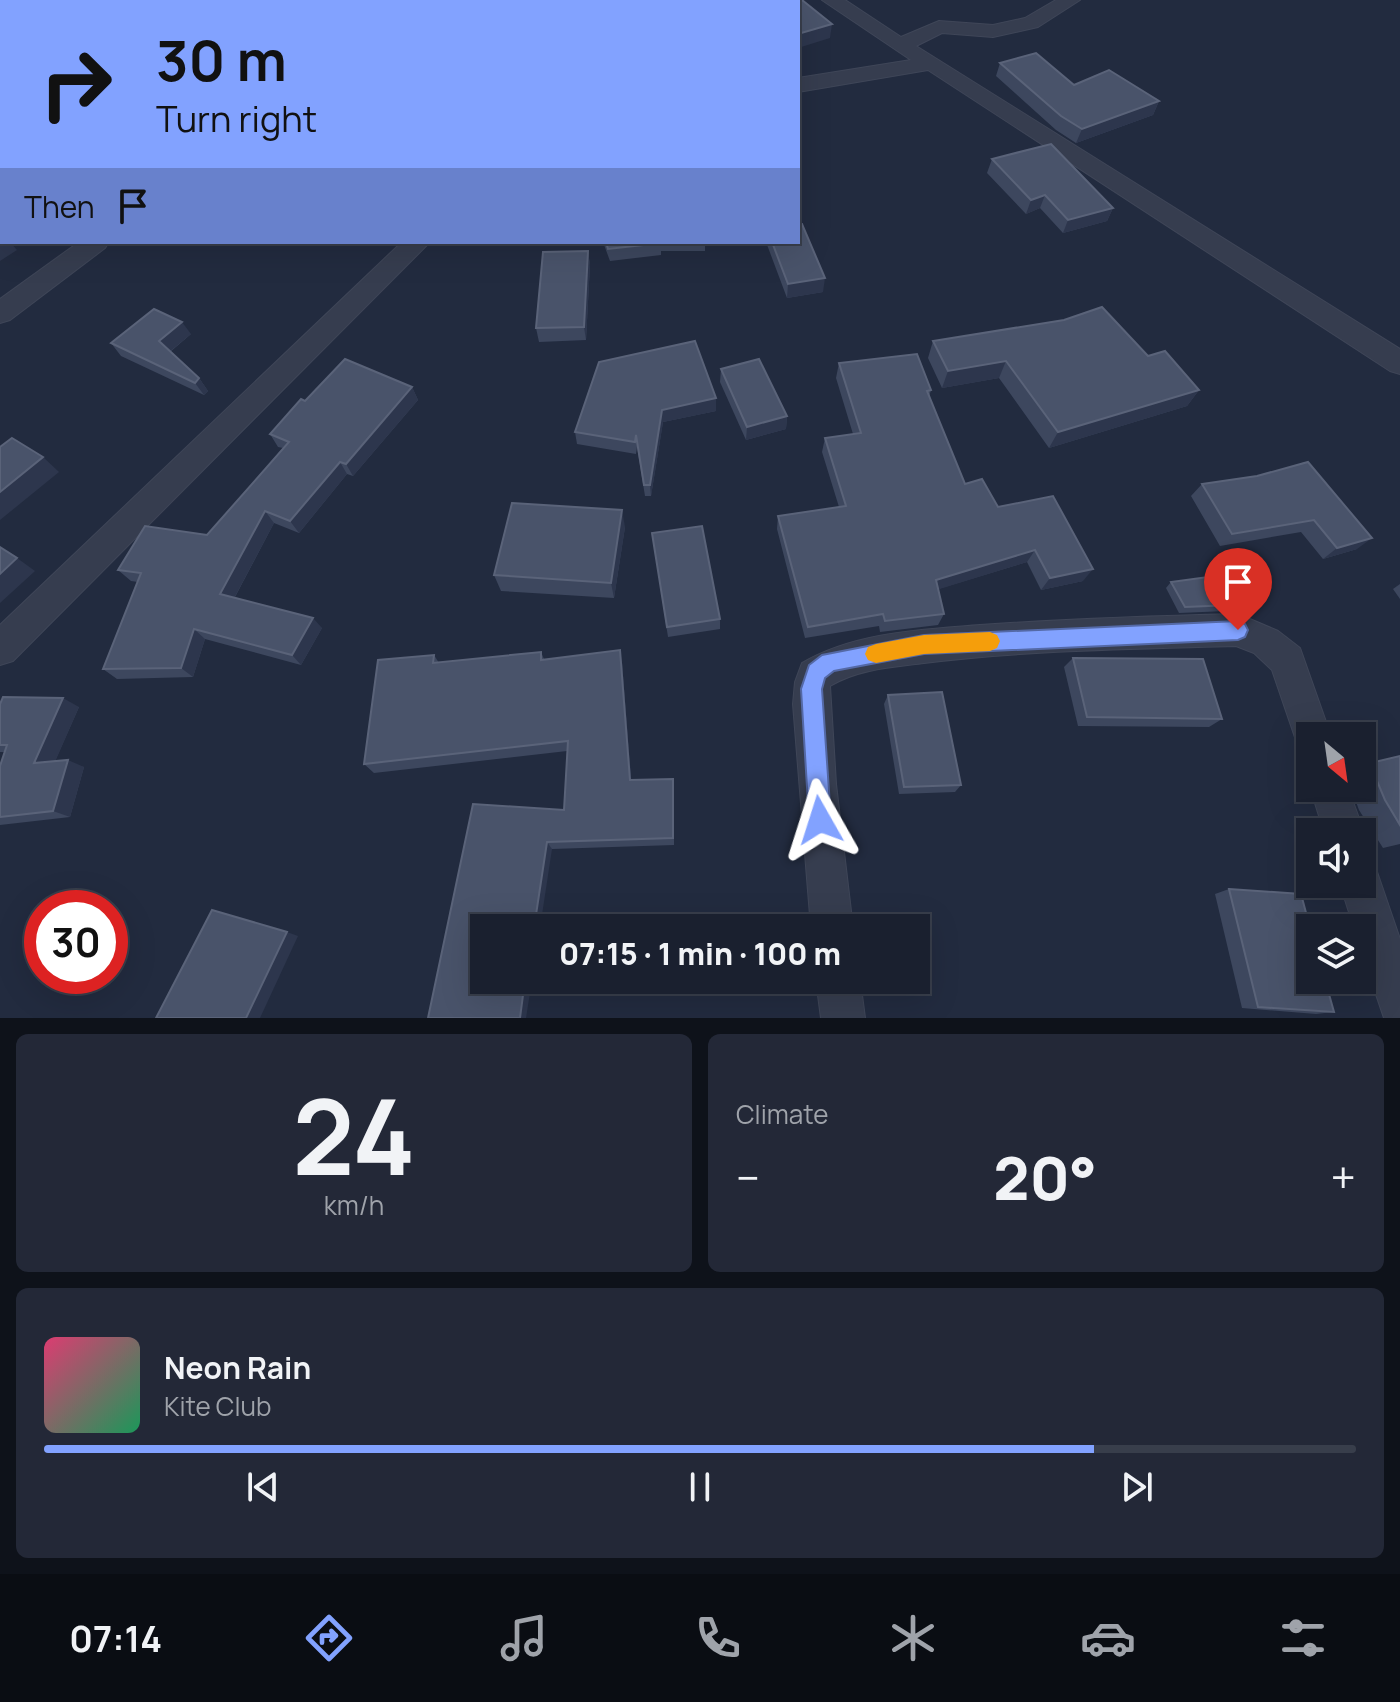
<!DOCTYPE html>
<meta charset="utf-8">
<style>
:root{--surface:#1a202f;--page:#232837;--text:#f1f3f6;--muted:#9fa3aa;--line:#383e4b;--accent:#82a2ff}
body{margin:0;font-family:Manrope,sans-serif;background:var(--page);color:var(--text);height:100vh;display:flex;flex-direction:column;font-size:30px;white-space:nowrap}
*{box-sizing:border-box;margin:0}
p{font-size:26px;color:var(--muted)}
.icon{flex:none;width:44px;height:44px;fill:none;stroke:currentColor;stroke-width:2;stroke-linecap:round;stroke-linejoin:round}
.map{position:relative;height:1018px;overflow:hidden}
.side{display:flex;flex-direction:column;gap:16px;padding:16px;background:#0e121a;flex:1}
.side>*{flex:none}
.banner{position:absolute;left:0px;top:0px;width:800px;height:244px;box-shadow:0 8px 32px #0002,0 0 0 2px var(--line);background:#82a2ff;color:#111;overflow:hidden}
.needle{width:52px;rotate:151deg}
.fabs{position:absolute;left:1296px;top:722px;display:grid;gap:16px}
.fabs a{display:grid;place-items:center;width:80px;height:80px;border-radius:0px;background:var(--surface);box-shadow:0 8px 32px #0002,0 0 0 2px var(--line);font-size:40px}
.speed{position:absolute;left:24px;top:890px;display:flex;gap:16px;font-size:40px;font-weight:700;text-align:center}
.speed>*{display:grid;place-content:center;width:104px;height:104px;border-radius:50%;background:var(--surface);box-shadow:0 8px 32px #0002,0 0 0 2px var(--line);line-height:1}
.speed .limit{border:12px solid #d22;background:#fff;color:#111}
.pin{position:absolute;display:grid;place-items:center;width:68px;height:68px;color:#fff;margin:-82px -34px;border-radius:50% 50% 50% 0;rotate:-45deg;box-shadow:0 0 8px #0007}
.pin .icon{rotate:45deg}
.me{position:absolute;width:88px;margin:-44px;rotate:354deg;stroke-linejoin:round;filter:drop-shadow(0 0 6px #0008)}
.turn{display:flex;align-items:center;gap:28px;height:168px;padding:0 24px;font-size:36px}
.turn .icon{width:104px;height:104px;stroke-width:2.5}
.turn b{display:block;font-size:56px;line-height:68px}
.then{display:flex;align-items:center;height:76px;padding:0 24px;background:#0003;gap:16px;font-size:30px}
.big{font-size:60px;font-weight:800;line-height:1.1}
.side .widget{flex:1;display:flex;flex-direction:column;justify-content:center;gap:12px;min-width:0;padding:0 28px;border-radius:12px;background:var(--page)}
.side .dial{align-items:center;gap:0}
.dial b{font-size:104px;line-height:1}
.song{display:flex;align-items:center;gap:24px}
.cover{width:96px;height:96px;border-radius:12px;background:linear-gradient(135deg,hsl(340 70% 55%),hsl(150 70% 35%))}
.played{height:8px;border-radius:4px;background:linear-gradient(90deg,var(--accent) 80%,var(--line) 80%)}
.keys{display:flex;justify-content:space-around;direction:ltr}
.heat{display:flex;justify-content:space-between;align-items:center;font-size:44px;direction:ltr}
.side .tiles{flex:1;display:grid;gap:16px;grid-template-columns:1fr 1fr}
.widget:last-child{grid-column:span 2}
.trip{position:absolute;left:470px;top:914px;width:460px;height:80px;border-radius:0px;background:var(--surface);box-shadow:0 8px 32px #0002,0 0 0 2px var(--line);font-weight:800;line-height:80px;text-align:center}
.tab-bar{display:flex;height:128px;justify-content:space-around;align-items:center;background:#0a0d13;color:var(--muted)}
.tab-bar .icon{width:56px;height:56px}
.tab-bar .on{color:var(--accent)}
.tab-bar b{font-size:36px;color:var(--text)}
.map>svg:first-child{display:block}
</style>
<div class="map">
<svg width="1400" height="1018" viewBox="0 0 1400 1018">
<rect width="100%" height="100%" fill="#222b3f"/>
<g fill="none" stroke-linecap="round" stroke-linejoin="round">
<g stroke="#3f4658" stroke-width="2">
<g id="minor">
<polygon points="485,0 505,0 507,2 487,2"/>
<polygon points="822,0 845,0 901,37 939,21 993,25 1025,18 1056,0 1080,0 1038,27 993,37 942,33 916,46 1400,349 1400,374 1390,371 928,70 798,92 798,78 911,60"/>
<polygon points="0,9 2,9 0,22"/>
<rect x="0" y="51" width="2" height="13"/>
<polygon points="79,242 109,242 105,248 10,320 0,323 0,299"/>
<polygon points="402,242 430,242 13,661 0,665 0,625"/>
<path d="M1238,614L1278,631L1300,648L1331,736H1310V754L1299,749L1272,670L1254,653L1236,646C1133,649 1028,650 924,663C893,667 858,669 830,686L836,784L853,928H811L793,704L795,682L802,663C855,632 920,630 980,625C1066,619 1152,616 1238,614Z"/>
<polygon points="1310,787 1348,788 1364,832 1362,837 1362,832 1324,832"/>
<polygon points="1362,864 1376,869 1400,939 1400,1018 1384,1018 1362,953 1362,928 1354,928 1340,884 1362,884"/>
<polygon points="816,980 860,980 865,1018 821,1018"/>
</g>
</g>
<use href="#minor" fill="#363d4f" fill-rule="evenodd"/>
</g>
<g fill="#3d475e">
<polygon points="1000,63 1074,85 1159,101 1153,115 1076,143 1056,130 996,76"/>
<polygon points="992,159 1113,208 1107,221 1063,233 1040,208 1026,214 987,173"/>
<polygon points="603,242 705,242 705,251 661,251 661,255 610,261"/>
<polygon points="766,242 798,242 823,292 787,298"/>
<polygon points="588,251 590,265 586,340 539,342 536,328"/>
<polygon points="191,334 170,352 199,378 208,391 204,395 121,356 111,343"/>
<polygon points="933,341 1148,356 1199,390 1187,406 1049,448 999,378 942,388 928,358"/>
<polygon points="839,363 931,390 929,397 965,484 998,507 1083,581 1041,590 1027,562 938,589 944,614 938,625 880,632 879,626 805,638 777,529 778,516 839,507 822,452 825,438 853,434 836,378"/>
<polygon points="721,369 787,416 786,429 746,440 720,382"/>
<polygon points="412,387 418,400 353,476 347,474 299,533 274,523 235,597 322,628 301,665 205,639 193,677 117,679 103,669 138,582 131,581 118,570 207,535 283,448 278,447 270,434 305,401"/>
<polygon points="716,398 716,411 663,422 651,496 645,496 637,447 636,454 577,444 575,432"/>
<polygon points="1257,476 1357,549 1323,559 1301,532 1220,546 1191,496 1202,484"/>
<polygon points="625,527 614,598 501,591 494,575"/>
<polygon points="652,533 720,619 720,629 668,637"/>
<polygon points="1171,582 1232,605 1226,611 1179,613 1166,588"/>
<polygon points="1400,584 1400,599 1393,589"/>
<polygon points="541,652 544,659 622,662 631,780 674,787 674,845 552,849 428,1018 564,810 567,751 374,773 364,764 434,655 439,663"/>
<polygon points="1073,658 1222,719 1209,727 1078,726 1064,667"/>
<polygon points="888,695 961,785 955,792 899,794 884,704"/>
<polygon points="0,704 79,707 55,761 84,767 70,817 0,825 0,766 5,752 0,752"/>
<polygon points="1400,756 1400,844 1383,848 1359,810 1351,788 1362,788 1362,765"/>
<polygon points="1229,889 1334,1012 1316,1014 1242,1008 1215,894"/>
</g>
<g fill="#2d364d">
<polygon points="832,24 830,38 798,48 798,34"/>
<polygon points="1159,101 1153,115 1076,143 1082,129"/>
<polygon points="1045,195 1040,208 1026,214 1031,200"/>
<polygon points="1113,208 1107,221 1063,233 1068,220"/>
<polygon points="2,238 2,242 10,242 17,250 0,261 0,239"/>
<polygon points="588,251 590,265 586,340 584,327"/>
<polygon points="825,278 823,292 787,298 788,284"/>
<polygon points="182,322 191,334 168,353 159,341"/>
<polygon points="1006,361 999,378 942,388 948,371"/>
<polygon points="199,378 208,391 204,395 195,383"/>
<polygon points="412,387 418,400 353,476 346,464"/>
<polygon points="1199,390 1187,406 1049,448 1058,432"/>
<polygon points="716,398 716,411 663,422 651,496 650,485 662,410"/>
<polygon points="787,416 786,429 746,440 747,427"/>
<polygon points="43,457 59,472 0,520 0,492"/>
<polygon points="340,462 347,474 299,533 290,521"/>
<polygon points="622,510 625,527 614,598 611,583"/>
<polygon points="265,511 274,523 231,604 220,594"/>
<polygon points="1372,538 1357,549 1323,559 1337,548"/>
<polygon points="1035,550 1027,562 930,592 936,580"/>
<polygon points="17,558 35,571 0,603 0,574"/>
<polygon points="1093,569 1083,581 1041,590 1050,578"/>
<polygon points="313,618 322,628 301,665 292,655"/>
<polygon points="194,629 205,639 193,677 181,668"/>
<polygon points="620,650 622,662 632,789 630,780"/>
<polygon points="63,698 79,707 51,771 34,763"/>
<polygon points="68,760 84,767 70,817 53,811"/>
<polygon points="547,842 552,849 540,928 534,928"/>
<polygon points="287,932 298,936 260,1018 246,1018"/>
<polygon points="525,980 532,980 526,1018 520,1018"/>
</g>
<g fill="#49536a" stroke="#5a6379" stroke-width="2">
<polygon points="1,0 72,0 73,2 2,2 2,11"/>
<polygon points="571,0 626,0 627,2 572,2"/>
<polygon points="790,0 802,0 832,24 798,34 798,2 783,2"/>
<polygon points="1036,53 1074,85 1109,70 1159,101 1082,129 1061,116 1000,63"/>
<polygon points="2,105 2,145 0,145 0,106"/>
<polygon points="1051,144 1113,208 1068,220 1045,195 1031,200 992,159"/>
<polygon points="798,224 802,224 825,278 788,284 772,242 798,242"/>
<polygon points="606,242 661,242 661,243 608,249"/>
<polygon points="588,251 584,327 536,328 543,252"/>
<polygon points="1102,307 1148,356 1165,351 1199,390 1058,432 1006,361 948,371 933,341 1064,320"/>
<polygon points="154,309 182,322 159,341 199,378 195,383 111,343"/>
<polygon points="695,341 716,398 662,410 650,485 644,485 636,435 635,442 575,432 599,362"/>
<polygon points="917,354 931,390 927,391 965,484 982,479 998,507 1053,496 1093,569 1050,578 1035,550 936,580 944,614 885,621 883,614 808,627 778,516 846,506 825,438 861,433 839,363"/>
<polygon points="345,359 412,387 346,464 340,462 290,521 265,511 220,594 313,618 292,655 194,629 181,668 103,669 141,573 118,570 145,526 207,535 289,442 270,434 301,399 305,401"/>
<polygon points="759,359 787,416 747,427 721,369"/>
<polygon points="12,438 43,457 0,492 0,447"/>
<polygon points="1308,462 1372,538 1337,548 1314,520 1232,534 1202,484 1257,476"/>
<polygon points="512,503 622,510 611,583 494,575"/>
<polygon points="702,526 720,619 667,627 652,533"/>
<polygon points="0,547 17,558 0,574"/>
<polygon points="1215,576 1232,605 1185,607 1171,582"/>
<polygon points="620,650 630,780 673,779 673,838 547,842 534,928 484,928 484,980 525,980 520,1018 428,1018 473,804 564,810 568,741 364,764 378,660 434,655 433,663 541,652 541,660"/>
<polygon points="1073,658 1203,659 1222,719 1087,717"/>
<polygon points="942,692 961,785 904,787 888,695"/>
<polygon points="3,697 63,698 34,763 68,760 53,811 0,817 0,766 7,745 0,745 0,704"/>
<polygon points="1400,756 1400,825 1385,800 1375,776 1368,774 1362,765"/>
<polygon points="1229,889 1301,894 1310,928 1310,980 1325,980 1334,1012 1258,1007"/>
<polygon points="212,910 287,932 246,1018 156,1018"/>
</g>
<polygon fill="#82a2ff" stroke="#5469a6" stroke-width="2" points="1238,621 1245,624 1248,630 1245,637 1238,640 924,654 834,671 825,678 822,689 831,820 828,828 820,831 812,828 809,820 801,689 809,665 822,655 924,635"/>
<polygon fill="#f59e0b" points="990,632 997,635 1000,641 997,648 990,651 924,654 876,663 868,660 865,654 868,647 876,644 924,635"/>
</svg>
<div class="fabs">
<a><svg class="needle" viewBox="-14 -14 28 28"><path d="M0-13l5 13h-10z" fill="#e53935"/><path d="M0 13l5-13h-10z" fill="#9fa3aa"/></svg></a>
<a><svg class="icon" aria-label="sound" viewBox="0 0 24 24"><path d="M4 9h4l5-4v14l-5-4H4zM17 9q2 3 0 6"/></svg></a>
<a><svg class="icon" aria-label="layers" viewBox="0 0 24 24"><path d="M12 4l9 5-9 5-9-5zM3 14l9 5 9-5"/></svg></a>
</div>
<div class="speed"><div class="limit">30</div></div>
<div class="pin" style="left:1238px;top:630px;background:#d93025"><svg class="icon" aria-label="arrive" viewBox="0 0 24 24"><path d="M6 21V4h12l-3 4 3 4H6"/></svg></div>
<svg class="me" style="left:820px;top:820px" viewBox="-20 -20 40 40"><path d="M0-17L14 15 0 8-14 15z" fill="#82a2ff" stroke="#fff" stroke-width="4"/></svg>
<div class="trip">07:15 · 1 min · 100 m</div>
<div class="banner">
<div class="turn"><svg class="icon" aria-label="right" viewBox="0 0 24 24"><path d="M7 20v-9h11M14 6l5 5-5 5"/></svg><div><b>30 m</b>Turn right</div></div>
<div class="then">Then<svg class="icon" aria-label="arrive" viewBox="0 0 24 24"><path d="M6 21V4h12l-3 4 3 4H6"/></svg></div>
</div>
</div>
<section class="side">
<div class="tiles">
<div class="widget dial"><b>24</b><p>km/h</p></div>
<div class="widget"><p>Climate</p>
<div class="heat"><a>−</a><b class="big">20°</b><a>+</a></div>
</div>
<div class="widget">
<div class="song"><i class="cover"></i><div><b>Neon Rain</b><p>Kite Club</p></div></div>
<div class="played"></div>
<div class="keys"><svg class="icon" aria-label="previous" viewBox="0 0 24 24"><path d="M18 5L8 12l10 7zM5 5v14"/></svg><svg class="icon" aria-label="pause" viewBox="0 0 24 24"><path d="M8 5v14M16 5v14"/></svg><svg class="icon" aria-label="next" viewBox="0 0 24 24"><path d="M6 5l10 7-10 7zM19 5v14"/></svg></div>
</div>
</div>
</section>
<nav class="tab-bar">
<b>07:14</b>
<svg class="icon on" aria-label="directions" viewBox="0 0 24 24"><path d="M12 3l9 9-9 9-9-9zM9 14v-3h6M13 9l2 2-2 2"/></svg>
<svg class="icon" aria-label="music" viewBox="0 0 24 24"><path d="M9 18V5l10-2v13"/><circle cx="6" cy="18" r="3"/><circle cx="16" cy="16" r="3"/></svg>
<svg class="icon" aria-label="phone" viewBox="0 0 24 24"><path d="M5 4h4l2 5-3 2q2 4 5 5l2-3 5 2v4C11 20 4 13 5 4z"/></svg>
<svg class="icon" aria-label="climate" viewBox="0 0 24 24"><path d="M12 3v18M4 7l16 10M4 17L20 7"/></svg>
<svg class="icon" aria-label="car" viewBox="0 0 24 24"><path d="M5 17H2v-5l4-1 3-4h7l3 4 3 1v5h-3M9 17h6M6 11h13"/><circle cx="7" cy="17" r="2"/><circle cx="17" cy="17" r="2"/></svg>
<svg class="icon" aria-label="filters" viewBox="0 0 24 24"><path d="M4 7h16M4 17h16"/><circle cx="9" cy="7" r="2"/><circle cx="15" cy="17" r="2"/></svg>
</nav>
